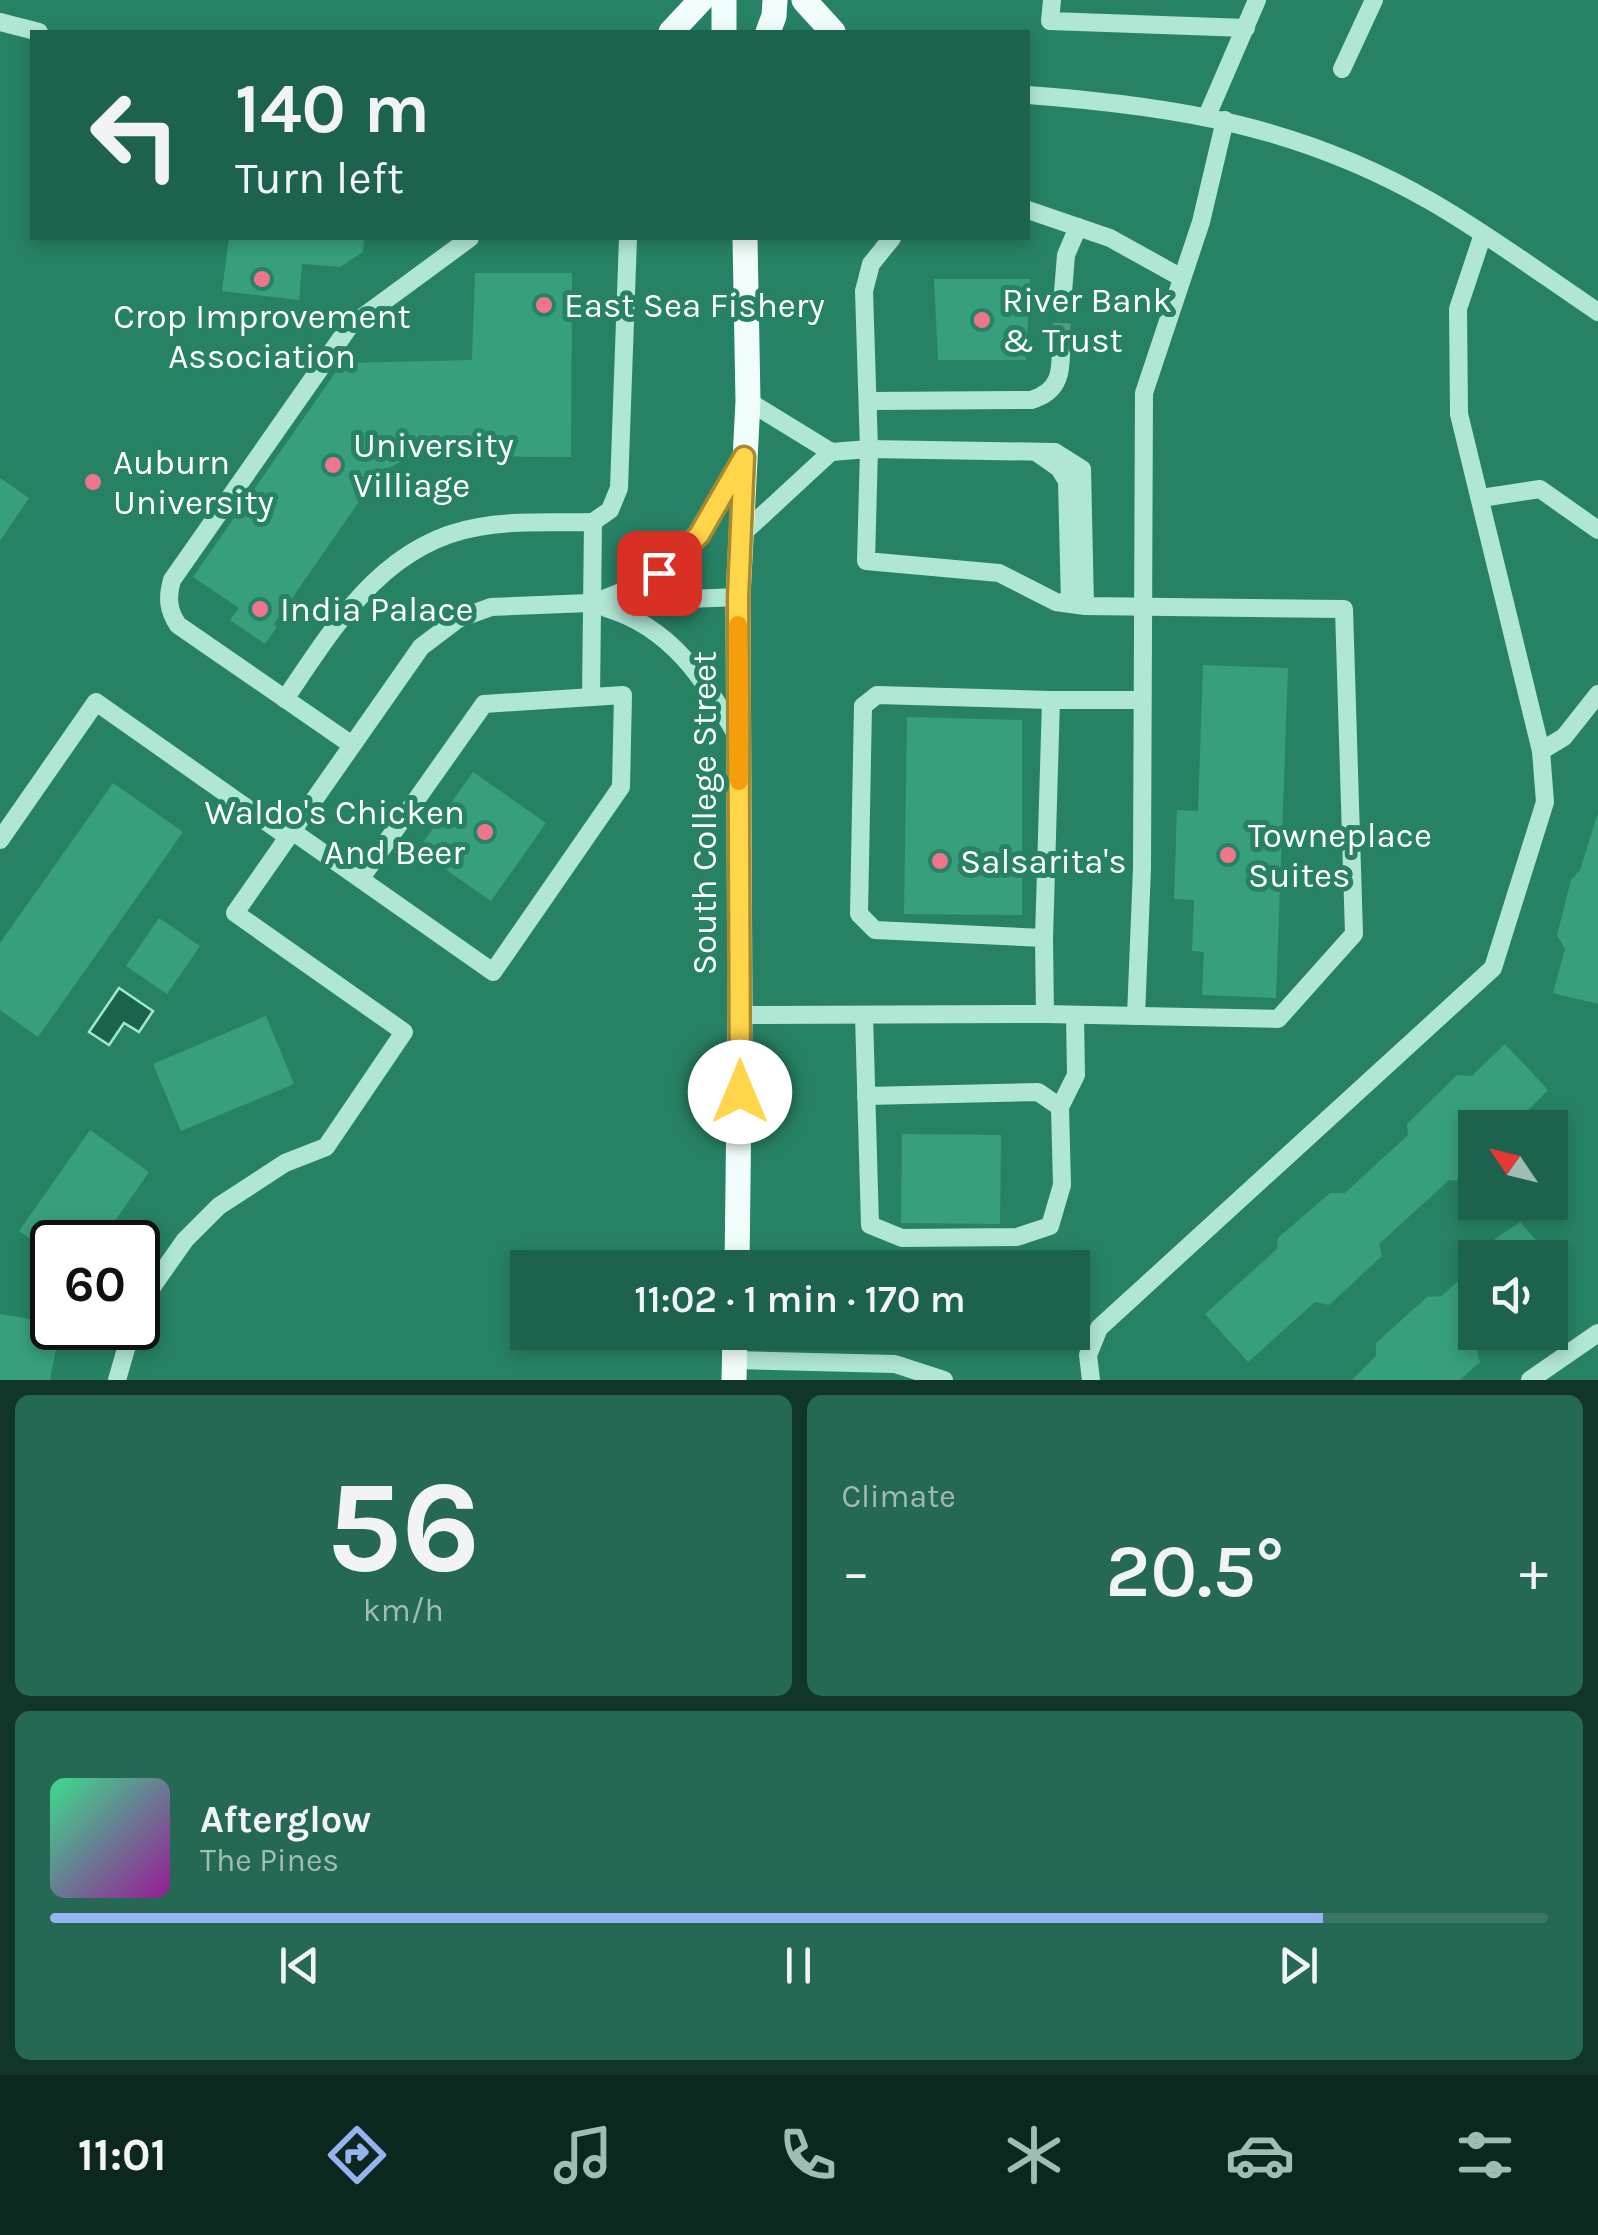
<!DOCTYPE html>
<meta charset="utf-8">
<style>
:root{--surface:#1d624c;--page:#256853;--text:#f1f3f6;--muted:#a0bcb5;--line:#3b7664;--accent:#95b2f1}
body{margin:0;font-family:Karla,sans-serif;background:var(--page);color:var(--text);height:100vh;display:flex;flex-direction:column;font-size:38px;white-space:nowrap}
*{box-sizing:border-box;margin:0}
p{font-size:32px;color:var(--muted)}
.icon{flex:none;width:55px;height:55px;fill:none;stroke:currentColor;stroke-width:2;stroke-linecap:round;stroke-linejoin:round}
.map{position:relative;height:1380px;overflow:hidden}
.panel{display:flex;flex-direction:column;gap:15px;padding:15px;background:#10362a;flex:1}
.panel>*{flex:none}
.hud{position:absolute;left:30px;top:30px;width:1000px;height:210px;border-radius:0px;box-shadow:0 5px 15px #0003;background:#1d624c;color:var(--text);overflow:hidden}
.needle{width:65px;rotate:305deg}
.controls{position:absolute;left:1458px;top:1110px;display:grid;gap:20px}
.controls a{display:grid;place-items:center;width:110px;height:110px;border-radius:0px;background:var(--surface);box-shadow:0 5px 15px #0003;font-size:50px}
.speed{position:absolute;left:30px;top:1220px;display:flex;gap:20px;font-size:50px;font-weight:700;text-align:center}
.speed>*{display:grid;place-content:center;width:130px;height:130px;border-radius:50%;background:var(--surface);box-shadow:0 5px 15px #0003;line-height:1}
.speed .limit{border:5px solid #111;border-radius:15px;background:#fff;color:#111}
.pin{position:absolute;display:grid;place-items:center;width:85px;height:85px;color:#fff;margin:-42px;border-radius:20px;box-shadow:0 5px 15px #0006}
.me{position:absolute;width:110px;margin:-55px;rotate:0deg;stroke-linejoin:round;filter:drop-shadow(0 0 8px #0008)}
.turn{display:flex;align-items:center;gap:35px;height:210px;padding:0 40px;font-size:45px}
.turn .icon{width:130px;height:130px;stroke-width:2.5}
.turn b{display:block;font-size:70px;line-height:85px}
.big{font-size:75px;font-weight:600;line-height:1.1}
.panel .widget{flex:1;display:flex;flex-direction:column;justify-content:center;gap:15px;min-width:0;padding:0 35px;border-radius:15px;background:var(--page)}
.panel .dial{align-items:center;gap:0}
.dial b{font-size:130px;line-height:1}
.song{display:flex;align-items:center;gap:30px}
.cover{width:120px;height:120px;border-radius:15px;background:linear-gradient(135deg,hsl(150 70% 55%),hsl(300 70% 35%))}
.played{height:10px;border-radius:5px;background:linear-gradient(90deg,var(--accent) 85%,var(--line) 85%)}
.keys{display:flex;justify-content:space-around;direction:ltr}
.heat{display:flex;justify-content:space-between;align-items:center;font-size:55px;direction:ltr}
.panel .tiles{flex:1;display:grid;gap:15px;grid-template-columns:1fr 1fr}
.widget:last-child{grid-column:span 2}
.trip{position:absolute;left:510px;top:1250px;width:580px;height:100px;border-radius:0px;background:var(--surface);box-shadow:0 5px 15px #0003;font-weight:600;line-height:100px;text-align:center}
.tabs{display:flex;height:160px;justify-content:space-around;align-items:center;background:#0c271e;color:var(--muted)}
.tabs .icon{width:70px;height:70px}
.tabs .on{color:var(--accent)}
.tabs b{font-size:45px;color:var(--text)}
.map>svg:first-child{display:block}
</style>
<div class="map">
<svg width="1598" height="1380" viewBox="0 0 1598 1380">
<rect width="100%" height="100%" fill="#278265"/>
<polygon fill="#1b634c" stroke="#a4e7d0" stroke-width="2.5" points="119,988 153,1011 139,1032 124,1023 109,1045 89,1032"/>
<g fill="#389f7c">
<polygon points="229,238 364,238 363,252 340,267 302,264 299,300 222,291"/>
<polygon points="475,273 572,273 571,457 412,456 379,473 274,624 277,627 265,644 230,620 239,608 193,577 342,363 472,360"/>
<polygon points="934,279 1030,279 1026,360 938,360"/>
<polygon points="0,478 29,498 0,541"/>
<polygon points="1203,665 1288,668 1276,998 1202,995 1204,952 1192,951 1194,900 1174,899 1177,810 1198,811"/>
<polygon points="907,717 1022,720 1022,915 904,914"/>
<polygon points="473,772 546,823 491,901 438,864 444,855 424,841"/>
<polygon points="113,783 183,832 38,1037 0,1010 0,943"/>
<polygon points="1598,813 1598,1004 1553,993 1565,949 1557,935 1571,880 1580,870"/>
<polygon points="159,918 200,946 167,994 126,966"/>
<polygon points="266,1016 294,1084 181,1131 153,1064"/>
<polygon points="1505,1044 1548,1090 1510,1128 1475,1128 1475,1171 1464,1181 1449,1180 1379,1244 1382,1256 1329,1305 1315,1302 1248,1362 1205,1314 1277,1249 1278,1238 1330,1193 1345,1193 1408,1135 1407,1124 1457,1075 1472,1076"/>
<polygon points="90,1130 149,1172 100,1242 52,1242 52,1254 19,1231"/>
<polygon points="902,1134 1001,1135 1000,1224 901,1223"/>
<polygon points="1520,1222 1563,1270 1550,1282 1550,1258 1483,1258 1488,1252 1485,1249 1496,1238"/>
<polygon points="1475,1265 1475,1332 1497,1332 1477,1351 1480,1362 1460,1380 1352,1380 1376,1356 1376,1343 1427,1297 1442,1296"/>
<polygon points="0,1314 52,1323 52,1328 60,1328 50,1380 0,1380"/>
</g>
<g fill="none" stroke-linecap="round" stroke-linejoin="round">
<polyline stroke="#529b84" stroke-width="18" stroke-dasharray="18 9" stroke-linecap="butt" points="1061,341 1063,292"/>
<g stroke="#b0e7d4" stroke-width="18">
<polyline points="1052,0 1050,21 1246,28"/>
<polyline points="0,22 39,32"/>
<polyline points="1342,69 1374,0"/>
<path d="M1028,95C1176,106 1300,126 1432,202C1489,235 1543,275 1598,312"/>
<polyline points="1207,116 1257,0"/>
<polyline points="1028,210 1110,238 1182,278"/>
<polyline points="1063,292 1066,255 1078,227"/>
<polyline points="748,401 831,452 869,449 864,291 871,264 892,238"/>
<path d="M870,401L1031,400C1062,391 1061,370 1061,341"/>
<polyline points="1036,452 1059,468 1067,481 1070,603"/>
<polyline points="1481,498 1540,489 1598,530"/>
<polyline points="593,522 610,510 619,488 628,238"/>
<polyline points="741,535 831,452"/>
<path d="M606,598C683,569 704,531 741,462"/>
<path d="M606,608C671,627 705,680 737,736"/>
<path d="M285,699C335,626 383,543 478,527C516,520 555,523 593,522L591,697"/>
<polyline points="1051,700 1141,700"/>
<path d="M352,745L178,625C168,610 167,598 172,580L349,327L470,238"/>
<polyline points="1541,751 1564,737 1598,694"/>
<polyline points="292,831 493,972 621,787 623,695 484,704 361,878"/>
<polyline points="0,840 96,702 288,837"/>
<polyline points="1044,938 875,930 859,914 863,706 877,695 1051,700 1044,938 1045,1014"/>
<polyline points="740,1015 1045,1014 1278,1019 1354,934 1344,609 1085,606 1056,602 999,573 866,561 869,449 1055,452 1082,469 1085,606"/>
<polyline points="864,1015 870,1225 902,1238 1017,1237 1050,1226 1062,1185 1060,1107 1076,1075 1075,1016"/>
<polyline points="1136,1016 1142,868 1144,393 1201,222 1225,120"/>
<polyline points="866,1096 1038,1092 1060,1107"/>
<polyline points="138,1317 152,1287 185,1240 219,1206 285,1163 326,1147 404,1032 235,913 421,647 458,619 491,607 738,597"/>
<polyline points="735,1360 895,1364 944,1380"/>
<polyline points="117,1380 132,1328"/>
<polyline points="1091,1380 1088,1355 1099,1328 1493,968 1545,802 1541,751 1459,414 1458,309 1483,234"/>
<polyline points="1530,1380 1598,1333"/>
</g>
<g stroke="#f1fdfa" stroke-width="25">
<polyline points="804,0 833,32"/>
<polyline points="671,32 701,0"/>
<polyline points="724,32 724,0"/>
<polyline points="768,32 774,16 775,0"/>
<polyline points="737,1268 740,1015 738,597 748,401 745,238"/>
<polyline points="734,1380 735,1332"/>
</g>
</g>
<g fill="none" stroke-linecap="round" stroke-linejoin="round">
<g stroke="#a68a30" stroke-width="25">
<polyline id="route" points="659,573 699,535 744,457 738,597 740,1092"/>
</g>
<use href="#route" stroke="#ffd54a" stroke-width="18"/>
<polyline stroke="#f59e0b" stroke-width="18" points="738,625 739,781"/>
</g>
<g fill="#ef758b" stroke="#278265" stroke-width="4">
<circle cx="262" cy="279" r="10"/>
<circle cx="544" cy="305" r="10"/>
<circle cx="982" cy="320" r="10"/>
<circle cx="333" cy="465" r="10"/>
<circle cx="93" cy="482" r="10"/>
<circle cx="260" cy="609" r="10"/>
<circle cx="485" cy="832" r="10"/>
<circle cx="1228" cy="855" r="10"/>
<circle cx="940" cy="861" r="10"/>
</g>
<g text-anchor="middle" dominant-baseline="central" stroke-width="10" stroke-linejoin="round" paint-order="stroke">
<g font-size="35" fill="#fff" stroke="#278265" text-anchor="start">
<text x="1002" y="300">River Bank<tspan x="1002" dy="40">&amp; Trust</tspan></text>
<text x="564" y="305">East Sea Fishery</text>
<text x="262" y="316" text-anchor="middle">Crop Improvement<tspan x="262" dy="40">Association</tspan></text>
<text x="353" y="445">University<tspan x="353" dy="40">Villiage</tspan></text>
<text x="113" y="462">Auburn<tspan x="113" dy="40">University</tspan></text>
<text x="280" y="609">India Palace</text>
<text x="465" y="812" text-anchor="end">Waldo's Chicken<tspan x="465" dy="40">And Beer</tspan></text>
<text x="1248" y="835">Towneplace<tspan x="1248" dy="40">Suites</tspan></text>
<text x="960" y="861">Salsarita's</text>
</g>
<g font-size="35" fill="#fff" stroke="#278265">
<text transform="translate(704 813) rotate(-90)">South College Street</text>
</g>
</g>
</svg>
<div class="controls">
<a><svg class="needle" viewBox="-14 -14 28 28"><path d="M0-13l5 13h-10z" fill="#e53935"/><path d="M0 13l5-13h-10z" fill="#a0bcb5"/></svg></a>
<a><svg class="icon" aria-label="sound" viewBox="0 0 24 24"><path d="M4 9h4l5-4v14l-5-4H4zM17 9q2 3 0 6"/></svg></a>
</div>
<div class="speed"><div class="limit">60</div></div>
<div class="pin" style="left:659px;top:573px;background:#d93025"><svg class="icon" aria-label="arrive" viewBox="0 0 24 24"><path d="M6 21V4h12l-3 4 3 4H6"/></svg></div>
<svg class="me" style="left:740px;top:1092px" viewBox="-20 -20 40 40"><circle r="19" fill="#fff"/><path d="M0-13L10 11 0 6-10 11z" fill="#ffd54a"/></svg>
<div class="trip">11:02 · 1 min · 170 m</div>
<div class="hud">
<div class="turn"><svg class="icon" aria-label="left" viewBox="0 0 24 24"><path d="M17 20v-9H6M10 6l-5 5 5 5"/></svg><div><b>140 m</b>Turn left</div></div>
</div>
</div>
<section class="panel">
<div class="tiles">
<div class="widget dial"><b>56</b><p>km/h</p></div>
<div class="widget"><p>Climate</p>
<div class="heat"><a>−</a><b class="big">20.5°</b><a>+</a></div>
</div>
<div class="widget">
<div class="song"><i class="cover"></i><div><b>Afterglow</b><p>The Pines</p></div></div>
<div class="played"></div>
<div class="keys"><svg class="icon" aria-label="previous" viewBox="0 0 24 24"><path d="M18 5L8 12l10 7zM5 5v14"/></svg><svg class="icon" aria-label="pause" viewBox="0 0 24 24"><path d="M8 5v14M16 5v14"/></svg><svg class="icon" aria-label="next" viewBox="0 0 24 24"><path d="M6 5l10 7-10 7zM19 5v14"/></svg></div>
</div>
</div>
</section>
<nav class="tabs">
<b>11:01</b>
<svg class="icon on" aria-label="directions" viewBox="0 0 24 24"><path d="M12 3l9 9-9 9-9-9zM9 14v-3h6M13 9l2 2-2 2"/></svg>
<svg class="icon" aria-label="music" viewBox="0 0 24 24"><path d="M9 18V5l10-2v13"/><circle cx="6" cy="18" r="3"/><circle cx="16" cy="16" r="3"/></svg>
<svg class="icon" aria-label="phone" viewBox="0 0 24 24"><path d="M5 4h4l2 5-3 2q2 4 5 5l2-3 5 2v4C11 20 4 13 5 4z"/></svg>
<svg class="icon" aria-label="climate" viewBox="0 0 24 24"><path d="M12 3v18M4 7l16 10M4 17L20 7"/></svg>
<svg class="icon" aria-label="car" viewBox="0 0 24 24"><path d="M5 17H2v-5l4-1 3-4h7l3 4 3 1v5h-3M9 17h6M6 11h13"/><circle cx="7" cy="17" r="2"/><circle cx="17" cy="17" r="2"/></svg>
<svg class="icon" aria-label="filters" viewBox="0 0 24 24"><path d="M4 7h16M4 17h16"/><circle cx="9" cy="7" r="2"/><circle cx="15" cy="17" r="2"/></svg>
</nav>
